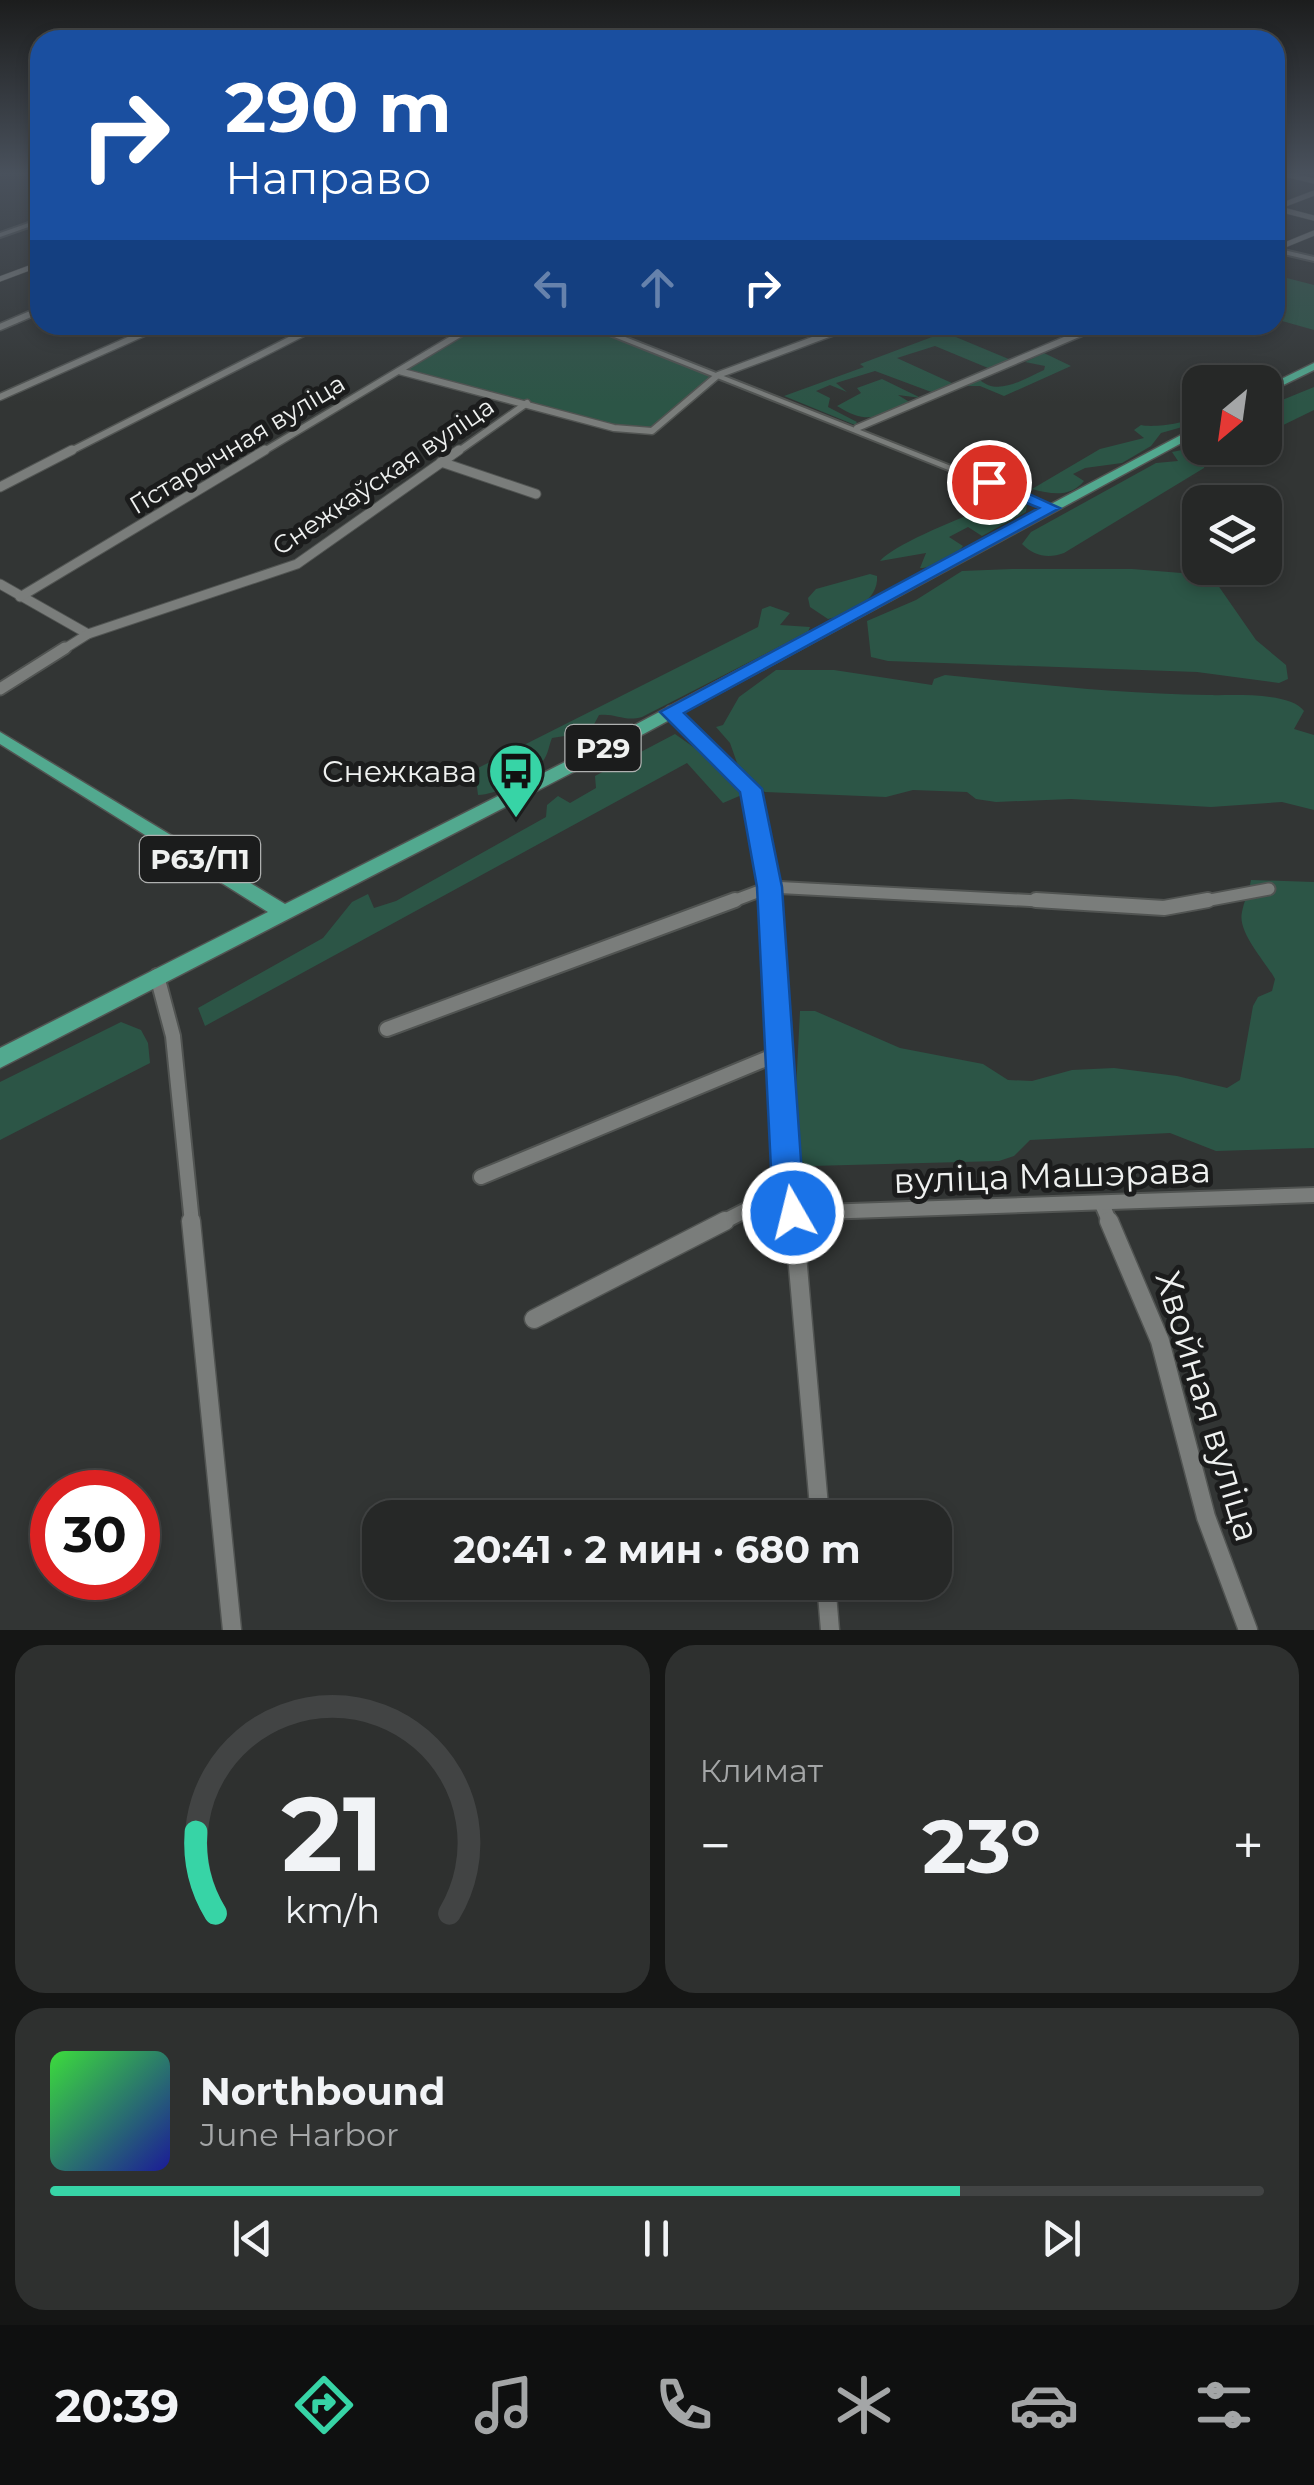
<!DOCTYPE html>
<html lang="ru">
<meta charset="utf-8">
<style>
:root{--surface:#262827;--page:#2e302f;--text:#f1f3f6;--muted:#a4a6a7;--line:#424444;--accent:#37d4a6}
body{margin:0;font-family:Montserrat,sans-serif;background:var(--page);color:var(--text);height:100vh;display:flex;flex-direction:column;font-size:38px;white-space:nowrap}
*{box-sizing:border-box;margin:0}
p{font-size:32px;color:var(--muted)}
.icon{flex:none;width:55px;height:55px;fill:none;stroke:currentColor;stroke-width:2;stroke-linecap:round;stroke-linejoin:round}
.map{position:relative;height:1630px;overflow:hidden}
.side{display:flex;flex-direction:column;gap:15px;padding:15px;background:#151615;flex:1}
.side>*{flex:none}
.banner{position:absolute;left:30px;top:30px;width:1255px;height:305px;border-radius:30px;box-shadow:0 5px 15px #0003,0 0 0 2px var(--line);background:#1a4fa0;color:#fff;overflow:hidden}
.needle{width:65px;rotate:209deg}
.controls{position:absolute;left:1182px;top:365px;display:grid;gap:20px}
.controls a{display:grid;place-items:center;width:100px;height:100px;border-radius:20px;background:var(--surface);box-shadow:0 5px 15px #0003,0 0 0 2px var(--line);font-size:50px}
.speed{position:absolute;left:30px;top:1470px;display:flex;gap:20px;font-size:50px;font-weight:700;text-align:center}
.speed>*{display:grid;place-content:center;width:130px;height:130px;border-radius:50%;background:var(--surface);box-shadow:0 5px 15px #0003,0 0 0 2px var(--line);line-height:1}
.speed .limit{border:15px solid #d22;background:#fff;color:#111}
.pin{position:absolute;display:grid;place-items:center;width:85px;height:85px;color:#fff;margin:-42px;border:5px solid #fff;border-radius:50%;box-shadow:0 2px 10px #0007}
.me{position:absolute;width:110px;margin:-55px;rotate:352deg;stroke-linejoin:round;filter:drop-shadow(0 0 8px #0008)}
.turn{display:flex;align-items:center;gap:35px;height:210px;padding:0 30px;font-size:45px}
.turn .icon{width:130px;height:130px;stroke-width:2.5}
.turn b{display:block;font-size:70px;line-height:85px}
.lanes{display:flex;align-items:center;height:95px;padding:0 30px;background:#0003;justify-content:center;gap:50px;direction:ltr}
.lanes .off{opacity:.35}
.big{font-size:75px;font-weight:700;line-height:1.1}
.side .tile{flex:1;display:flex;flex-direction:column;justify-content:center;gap:15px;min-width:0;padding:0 35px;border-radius:30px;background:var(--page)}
.side .dial{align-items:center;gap:0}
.dial svg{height:260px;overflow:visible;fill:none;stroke:var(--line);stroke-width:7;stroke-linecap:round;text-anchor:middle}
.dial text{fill:var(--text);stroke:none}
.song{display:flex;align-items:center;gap:30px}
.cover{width:120px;height:120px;border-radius:15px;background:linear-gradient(135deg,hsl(120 70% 55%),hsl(240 70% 35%))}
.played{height:10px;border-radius:5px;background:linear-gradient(90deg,var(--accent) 75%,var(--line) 75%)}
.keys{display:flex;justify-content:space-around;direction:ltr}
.heat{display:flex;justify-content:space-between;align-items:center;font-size:55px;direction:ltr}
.side .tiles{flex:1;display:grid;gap:15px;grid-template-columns:1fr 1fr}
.tile:last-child{grid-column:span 2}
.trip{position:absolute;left:362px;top:1500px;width:590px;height:100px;border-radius:30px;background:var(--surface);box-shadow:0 5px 15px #0003,0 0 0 2px var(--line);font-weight:700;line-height:100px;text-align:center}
.tabs{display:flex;height:160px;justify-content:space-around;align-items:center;background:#0f1010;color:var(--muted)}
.tabs .icon{width:70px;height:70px}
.tabs .selected{color:var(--accent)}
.tabs b{font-size:45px;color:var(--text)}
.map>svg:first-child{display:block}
</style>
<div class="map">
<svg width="1314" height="1630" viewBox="0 0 1314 1630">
<rect width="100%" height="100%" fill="#323534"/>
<g fill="#2c5546">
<polygon points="1275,275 1314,285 1314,330 1275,319"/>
<polygon points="475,325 588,325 718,375 657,427 640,431 399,371"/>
<polygon points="964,325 973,325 951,335 1011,360 988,368 935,346 897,358 954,384 934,393 875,371 836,383 847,392 830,385 816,391 830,398 828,407 857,422 855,425 784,396 864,367 860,364"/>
<path d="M1044,353L1071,366L1004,396L980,386H965L980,380C998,396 1022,380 1044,370L1045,366L1025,362Z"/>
<path d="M882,379L921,398L898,395L911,403C879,416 869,426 837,406L861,393L857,388Z"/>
<polygon points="1314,387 1314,410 1265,434 1265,407"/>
<path d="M1200,416V422L1161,433L1151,446L1122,463L1085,468L1073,474L1084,481C1070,498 1051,494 1032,489L1100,449L1144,438L1134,430L1141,425C1154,428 1187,423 1200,416Z"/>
<path d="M1200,441V448H1240L1220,452L1205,461L1204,468L1064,553C1048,559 1034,556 1022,544L1031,532L1156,463L1178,461L1172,452L1192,448Z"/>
<path d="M1013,500L1027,504L1026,512L982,536L968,527L949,537L963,546C954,558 934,568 920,568L926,553L880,561C896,542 985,507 1013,500Z"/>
<polygon points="1012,569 1132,569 1206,575 1215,581 1256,640 1286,665 1288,679 1279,683 1197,672 888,661 871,657 867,621 916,600 962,571"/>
<path d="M870,574L877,576C879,601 849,614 828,619L810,607L808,598L816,589Z"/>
<path d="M770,606L790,613L780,625L810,627L808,632L642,717C624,722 616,713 599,715L590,732L552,738C549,745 548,755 543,761C531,777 498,794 478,795L476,779L471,773L476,769L758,627L762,609Z"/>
<path d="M776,670H834L932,685L934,679L945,675C1032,684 1120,694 1208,695C1231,696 1290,691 1304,711L1294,729L1314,735V810L1282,802L1211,807L1071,799L996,802L976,799L967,792L913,790L886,797L765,792L742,777L730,743L716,727L723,725L739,697Z"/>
<polygon points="675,734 730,773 744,794 723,803 687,763 205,1026 198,1008 323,938 352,902 368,894 374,908 396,901 546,817 547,805 558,796 570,803 596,788 595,776"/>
<path d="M1251,880L1314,882V1148L1216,1151L1170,1133L1030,1140L1014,1156L999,1161L811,1166L799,1161L793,1149L800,1011H815L900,1048L983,1064L1008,1080L1032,1081L1072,1070L1114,1068L1177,1076L1227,1088L1240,1080L1253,1006L1258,997L1272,991L1275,979C1266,962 1237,932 1242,912C1244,901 1249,892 1251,880Z"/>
<polygon points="121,1022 141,1030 148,1043 150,1063 0,1140 0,1082"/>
</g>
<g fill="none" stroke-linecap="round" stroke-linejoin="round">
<g stroke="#515452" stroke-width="6">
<g id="minor-far5">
<polyline points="1285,174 1314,181"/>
<polyline points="1275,208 1314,193"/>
<polyline points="1275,208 1314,218"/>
<polyline points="1275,249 1314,233"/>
<polyline points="0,279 40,264"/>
</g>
</g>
<g stroke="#515452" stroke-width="9">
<g id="minor-far4">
<polyline points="0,327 40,310"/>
<polyline points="608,332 634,325"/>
<polyline points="399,371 614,428 652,431 718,375 853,325"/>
<polyline points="0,397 162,325"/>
<polyline points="857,428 1100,325"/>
<polyline points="67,453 319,325"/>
<polyline points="261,453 475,325"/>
<polyline points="456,453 527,403"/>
</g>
</g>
<g stroke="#515452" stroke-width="11">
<g id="minor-far3">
<polyline points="441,462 536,494"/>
<polyline points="0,487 72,450"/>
<polyline points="0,584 88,634"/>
<polyline points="20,597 265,450"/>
<polyline points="61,651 88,634 297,564 459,450"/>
</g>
</g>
<g stroke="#515452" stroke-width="15">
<g id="minor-far2">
<polyline points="0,689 65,648"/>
<polyline points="671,712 751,789 771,903"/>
<polyline points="728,903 770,887 1076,903"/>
<polyline points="1194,903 1269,889"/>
</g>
</g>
<g stroke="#515452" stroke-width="18">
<g id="minor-far1">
<polyline points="771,900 787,1189 794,1223"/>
<polyline points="1036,900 1164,908 1208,900"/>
<polyline points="157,976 173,1036 192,1223"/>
<polyline points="387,1029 735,900"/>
<polyline points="481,1177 778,1054"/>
<polyline points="1102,1204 1110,1223"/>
<polyline points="793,1213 1314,1195"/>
<polyline points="721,1223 787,1189"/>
</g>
</g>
<g stroke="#515452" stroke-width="21">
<g id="minor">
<polyline points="191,1221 232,1630"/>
<polyline points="794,1221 820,1518"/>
<polyline points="1109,1221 1160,1341 1206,1517 1248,1630"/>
<polyline points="534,1319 725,1221"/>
<polyline points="826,1582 830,1630"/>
</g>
</g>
<g stroke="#515452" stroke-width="4">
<g id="tertiary">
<polygon points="40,219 40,223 0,237 0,233"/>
<polygon points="1275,248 1314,257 1314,261 1275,252"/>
<polygon points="584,325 595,325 1057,508 1049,510"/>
</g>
</g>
<g stroke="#515452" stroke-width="3">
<g id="primary">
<polygon points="1314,363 1314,370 1265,394 1265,387"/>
<polygon points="1200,425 1200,433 577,770 0,1068 0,1048 268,912 0,744 0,732 285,904 565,762"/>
</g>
</g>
<use href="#minor-far5" stroke="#7a7d7b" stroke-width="5"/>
<use href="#minor-far4" stroke="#7a7d7b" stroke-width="6"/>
<use href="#minor-far3" stroke="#7a7d7b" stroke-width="9"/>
<use href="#minor-far2" stroke="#7a7d7b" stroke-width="11"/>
<use href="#minor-far1" stroke="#7a7d7b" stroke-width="14"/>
<use href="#minor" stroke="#7a7d7b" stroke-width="18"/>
<use href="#tertiary" fill="#7a7d7b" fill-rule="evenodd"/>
<use href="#primary" fill="#52a98f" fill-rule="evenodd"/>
</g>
<linearGradient id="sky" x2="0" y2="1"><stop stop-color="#1c1d1d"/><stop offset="0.43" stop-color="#49515c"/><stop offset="1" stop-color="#49515c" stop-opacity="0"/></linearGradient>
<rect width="1314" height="403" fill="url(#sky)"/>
<polygon fill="#1a73e8" stroke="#114b97" stroke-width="2.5" points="983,478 994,478 1060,508 684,713 762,789 782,887 803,1189 808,1213 804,1224 793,1229 782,1224 772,1189 757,887 740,792 660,712 1039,508 983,485"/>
<defs>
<g id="bus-pin" transform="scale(2.875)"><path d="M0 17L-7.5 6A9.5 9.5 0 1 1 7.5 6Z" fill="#37d4a6" stroke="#1b1c1c"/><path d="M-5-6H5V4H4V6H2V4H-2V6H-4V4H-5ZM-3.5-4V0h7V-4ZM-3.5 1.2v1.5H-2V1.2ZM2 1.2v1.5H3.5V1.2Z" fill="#111"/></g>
</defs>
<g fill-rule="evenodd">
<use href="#bus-pin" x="516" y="771"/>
</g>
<g text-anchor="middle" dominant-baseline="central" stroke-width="10" stroke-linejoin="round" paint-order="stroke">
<g font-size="25" fill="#eff1f0" stroke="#1b1c1c">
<text transform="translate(237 444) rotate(-31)">Гістарычная вуліца</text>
<text transform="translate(383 476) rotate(-34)">Снежкаўская вуліца</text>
</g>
<g fill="#1b1c1c" stroke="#afb1b0" stroke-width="2.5">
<rect x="565.5" y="725" width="75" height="46" rx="8"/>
<rect x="140" y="836" width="120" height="46" rx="8"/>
</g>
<g font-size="28" font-weight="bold" fill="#eff1f0">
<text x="603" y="748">Р29</text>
<text x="200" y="859">Р63/П1</text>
</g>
<g font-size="30" fill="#eff1f0" stroke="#1b1c1c" text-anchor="end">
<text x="477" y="771">Снежкава</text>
</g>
<g font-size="35" fill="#eff1f0" stroke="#1b1c1c">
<text transform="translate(1052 1175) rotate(-2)">вуліца Машэрава</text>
<text transform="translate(1208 1406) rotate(73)">Хвойная вуліца</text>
</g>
</g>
</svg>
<div class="controls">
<a><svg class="needle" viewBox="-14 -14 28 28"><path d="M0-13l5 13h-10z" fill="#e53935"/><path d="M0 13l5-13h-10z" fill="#a4a6a7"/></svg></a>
<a><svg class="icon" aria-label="layers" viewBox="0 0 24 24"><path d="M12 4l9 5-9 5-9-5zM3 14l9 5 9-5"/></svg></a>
</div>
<div class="speed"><div class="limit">30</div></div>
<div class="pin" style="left:989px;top:482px;background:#d93025"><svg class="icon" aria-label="arrive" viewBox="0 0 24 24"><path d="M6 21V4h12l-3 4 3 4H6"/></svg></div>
<svg class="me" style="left:793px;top:1213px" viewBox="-20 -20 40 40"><circle r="17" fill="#1a73e8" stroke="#fff" stroke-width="3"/><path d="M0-11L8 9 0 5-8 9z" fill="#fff"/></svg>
<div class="trip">20:41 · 2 мин · 680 m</div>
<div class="banner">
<div class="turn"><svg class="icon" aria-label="right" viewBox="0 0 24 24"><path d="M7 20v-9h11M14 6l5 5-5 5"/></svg><div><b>290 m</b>Направо</div></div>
<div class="lanes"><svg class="icon off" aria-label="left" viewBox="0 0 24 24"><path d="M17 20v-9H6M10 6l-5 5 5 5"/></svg><svg class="icon off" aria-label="ahead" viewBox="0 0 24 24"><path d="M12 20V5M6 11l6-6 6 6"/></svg><svg class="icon" aria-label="right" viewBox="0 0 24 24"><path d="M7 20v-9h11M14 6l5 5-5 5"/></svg></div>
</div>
</div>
<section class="side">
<div class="tiles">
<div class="tile dial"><svg viewBox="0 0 100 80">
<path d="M14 69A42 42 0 1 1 86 69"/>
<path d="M14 69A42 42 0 0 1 8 44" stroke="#37d4a6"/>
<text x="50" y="56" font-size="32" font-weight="700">21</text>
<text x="50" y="72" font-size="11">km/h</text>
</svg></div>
<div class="tile"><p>Климат</p>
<div class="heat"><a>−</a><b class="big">23°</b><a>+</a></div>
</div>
<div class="tile">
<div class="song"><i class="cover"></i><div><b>Northbound</b><p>June Harbor</p></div></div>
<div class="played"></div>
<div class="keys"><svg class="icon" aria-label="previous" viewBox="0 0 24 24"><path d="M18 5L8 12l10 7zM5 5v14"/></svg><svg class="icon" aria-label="pause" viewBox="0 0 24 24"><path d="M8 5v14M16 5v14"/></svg><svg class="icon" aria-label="next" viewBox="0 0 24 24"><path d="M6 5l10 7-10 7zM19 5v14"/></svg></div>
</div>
</div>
</section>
<nav class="tabs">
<b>20:39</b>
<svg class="icon selected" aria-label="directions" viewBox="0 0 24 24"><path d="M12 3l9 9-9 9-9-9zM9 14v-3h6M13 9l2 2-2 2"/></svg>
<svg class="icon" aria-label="music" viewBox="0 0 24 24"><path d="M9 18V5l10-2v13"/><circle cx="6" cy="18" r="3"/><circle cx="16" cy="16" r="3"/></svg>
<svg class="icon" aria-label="phone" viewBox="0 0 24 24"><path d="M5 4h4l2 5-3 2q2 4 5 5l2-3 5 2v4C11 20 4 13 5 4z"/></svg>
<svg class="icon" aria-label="climate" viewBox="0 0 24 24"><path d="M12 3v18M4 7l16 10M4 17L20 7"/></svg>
<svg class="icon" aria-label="car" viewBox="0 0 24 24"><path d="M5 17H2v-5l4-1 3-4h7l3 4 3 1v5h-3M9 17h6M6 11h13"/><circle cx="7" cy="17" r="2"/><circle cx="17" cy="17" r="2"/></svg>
<svg class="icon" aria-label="filters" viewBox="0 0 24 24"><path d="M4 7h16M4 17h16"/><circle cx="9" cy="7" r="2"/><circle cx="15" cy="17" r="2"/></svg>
</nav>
